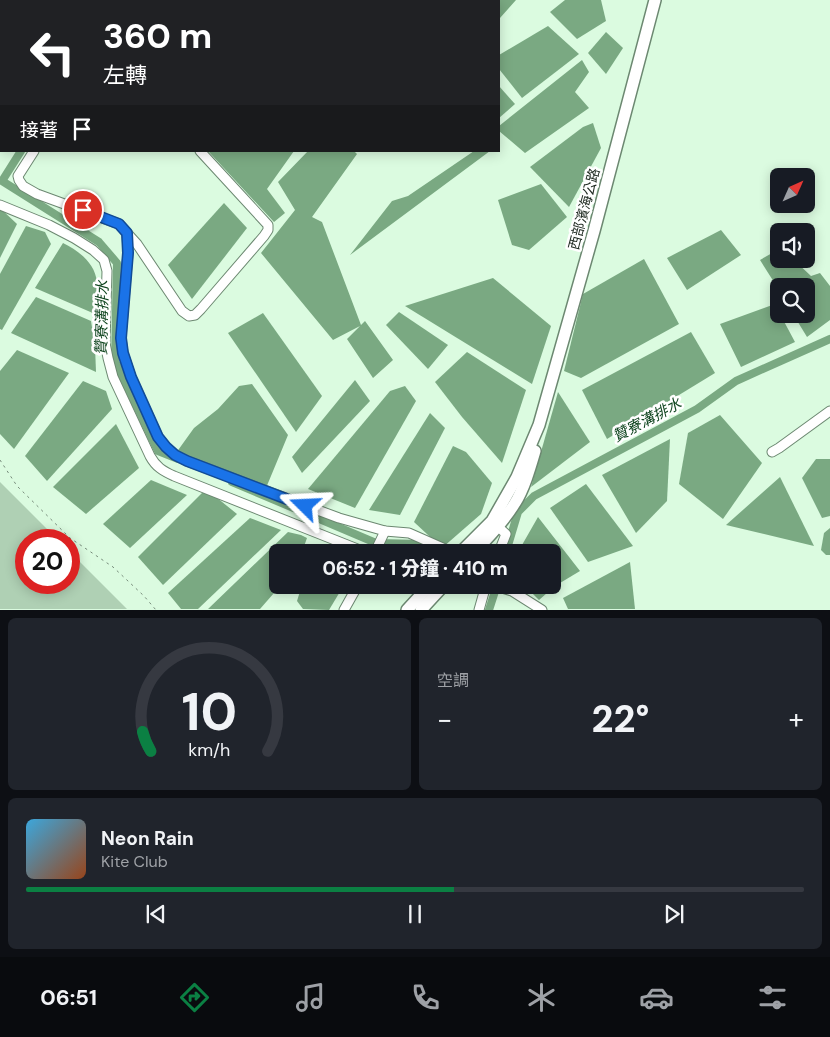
<!DOCTYPE html>
<html lang="zh-TW">
<meta charset="utf-8">
<style>
:root{--surface:#171b24;--page:#20242c;--text:#f1f3f6;--muted:#9ea1a6;--line:#363941;--accent:#0b8043}
body{margin:0;font-family:"DM Sans","Noto Sans TC",sans-serif;background:var(--page);color:var(--text);height:100vh;display:flex;flex-direction:column;font-size:19px;white-space:nowrap}
*{box-sizing:border-box;margin:0}
p{font-size:16px;color:var(--muted)}
.icon{flex:none;width:28px;height:28px;fill:none;stroke:currentColor;stroke-width:2;stroke-linecap:round;stroke-linejoin:round}
.map{position:relative;height:610px;overflow:hidden}
.sheet{display:flex;flex-direction:column;gap:8px;padding:8px;background:#0d0f14;flex:1}
.sheet>*{flex:none}
.top-card{position:absolute;left:0px;top:0px;width:500px;height:152px;box-shadow:0 2px 12px #0003;background:#202124;color:#fff;overflow:hidden}
.needle{width:32px;rotate:45deg}
.controls{position:absolute;left:770px;top:168px;display:grid;gap:10px}
.controls a{display:grid;place-items:center;width:45px;height:45px;border-radius:8px;background:var(--surface);box-shadow:0 2px 12px #0003;font-size:25px}
.speed{position:absolute;left:15px;top:529px;display:flex;gap:10px;font-size:25px;font-weight:700;text-align:center}
.speed>*{display:grid;place-content:center;width:65px;height:65px;border-radius:50%;background:var(--surface);box-shadow:0 2px 12px #0003;line-height:1}
.speed .limit{border:8px solid #d22;background:#fff;color:#111}
.pin{position:absolute;display:grid;place-items:center;width:42px;height:42px;color:#fff;margin:-21px;border:2px solid #fff;border-radius:50%;box-shadow:0 1px 5px #0007}
.me{position:absolute;width:55px;margin:-28px;rotate:291deg;stroke-linejoin:round;filter:drop-shadow(0 0 4px #0008)}
.turn{display:flex;align-items:center;gap:18px;height:105px;padding:0 20px;font-size:22px}
.turn .icon{width:65px;height:65px;stroke-width:2.5}
.turn b{display:block;font-size:35px;line-height:42px}
.then{display:flex;align-items:center;height:48px;padding:0 20px;background:#0003;gap:10px;font-size:19px}
.big{font-size:38px;font-weight:800;line-height:1.1}
.sheet .card{flex:1;display:flex;flex-direction:column;justify-content:center;gap:8px;min-width:0;padding:0 18px;border-radius:8px;background:var(--page)}
.sheet .dial{align-items:center;gap:0}
.dial svg{height:130px;overflow:visible;fill:none;stroke:var(--line);stroke-width:7;stroke-linecap:round;text-anchor:middle}
.dial text{fill:var(--text);stroke:none}
.song{display:flex;align-items:center;gap:15px}
.cover{width:60px;height:60px;border-radius:8px;background:linear-gradient(135deg,hsl(200 70% 55%),hsl(20 70% 35%))}
.played{height:5px;border-radius:2px;background:linear-gradient(90deg,var(--accent) 55%,var(--line) 55%)}
.keys{display:flex;justify-content:space-around;direction:ltr}
.heat{display:flex;justify-content:space-between;align-items:center;font-size:28px;direction:ltr}
.sheet .tiles{flex:1;display:grid;gap:8px;grid-template-columns:1fr 1fr}
.card:last-child{grid-column:span 2}
.trip{position:absolute;left:269px;top:544px;width:292px;height:50px;border-radius:8px;background:var(--surface);box-shadow:0 2px 12px #0003;font-weight:800;line-height:50px;text-align:center}
.tabs{display:flex;height:80px;justify-content:space-around;align-items:center;background:#090b0e;color:var(--muted)}
.tabs .icon{width:35px;height:35px}
.tabs .active{color:var(--accent)}
.tabs b{font-size:22px;color:var(--text)}
.map>svg:first-child{display:block}
</style>
<div class="map">
<svg width="830" height="610" viewBox="0 0 830 610">
<rect width="100%" height="100%" fill="#dbfbe0"/>
<polygon fill="#afd0b4" points="0,482 58,540 26,540 26,582 69,582 69,551 127,609 0,609"/>
<g fill="#7aa982">
<polygon points="0,0 90,0 90,1 1,1 1,49 0,48"/>
<polygon points="145,0 385,0 386,1 144,1"/>
<polygon points="489,0 516,0 500,18 499,16 499,1 489,1"/>
<polygon points="565,0 601,0 606,21 577,39 550,12"/>
<polygon points="548,26 579,54 522,98 499,69 499,55"/>
<polygon points="606,32 623,48 606,74 588,53"/>
<polygon points="0,56 1,57 1,141 0,140"/>
<polygon points="582,60 589,72 575,92 589,108 525,153 499,131 499,126"/>
<polygon points="499,86 515,104 499,118"/>
<polygon points="593,123 601,148 569,207 530,167 583,127"/>
<polygon points="208,151 294,151 267,189 285,213 274,222"/>
<polygon points="308,151 354,151 357,154 312,217 322,222 361,325 365,321 393,360 373,378 347,339 360,326 333,340 261,253 295,210 278,182"/>
<polygon points="474,151 490,151 350,255 392,201 408,196"/>
<polygon points="541,184 567,217 529,250 512,245 498,200"/>
<polygon points="224,203 247,228 192,299 168,265"/>
<polygon points="0,208 17,224 0,258"/>
<polygon points="26,226 45,232 51,244 2,330 0,329 0,274"/>
<polygon points="721,230 741,255 687,290 667,258"/>
<path d="M63,243C79,251 95,263 97,282C98,292 96,304 95,314L35,288Z"/>
<polygon points="779,249 779,259 793,259 811,276 820,273 830,286 830,320 807,337 793,314 806,314 806,286 779,286 779,290 760,260"/>
<polygon points="644,259 679,324 581,378 564,371 583,294"/>
<polygon points="493,278 551,326 532,384 405,306"/>
<polygon points="36,297 91,321 95,346 96,372 11,333"/>
<polygon points="775,304 779,314 780,314 795,342 741,367 720,324"/>
<polygon points="399,312 448,345 428,369 386,325"/>
<polygon points="263,313 322,396 296,432 228,333"/>
<polygon points="691,332 715,373 607,439 582,390"/>
<polygon points="17,350 69,373 14,449 0,434 0,371"/>
<polygon points="467,352 526,390 502,463 462,417 435,382"/>
<polygon points="355,380 370,401 302,473 292,457"/>
<polygon points="83,381 106,391 112,409 47,481 25,456"/>
<polygon points="252,384 288,435 266,488 176,453 194,428 218,409 239,386"/>
<polygon points="405,386 416,401 355,508 308,489 390,391"/>
<polygon points="558,392 590,442 531,487"/>
<polygon points="430,413 445,428 400,515 369,510"/>
<polygon points="720,415 762,463 723,519 679,484 688,433"/>
<polygon points="116,424 139,468 86,514 53,487"/>
<polygon points="670,439 667,501 636,533 602,475"/>
<polygon points="453,446 466,452 492,483 481,514 442,548 414,522"/>
<polygon points="816,459 830,459 830,516 822,518 802,478"/>
<polygon points="780,477 814,546 726,525"/>
<polygon points="151,480 187,495 130,548 103,524"/>
<polygon points="586,484 633,546 588,562 550,508"/>
<polygon points="206,489 237,514 163,585 138,557"/>
<polygon points="538,517 580,571 555,586 539,600 524,585 552,585 552,552 518,552"/>
<polygon points="250,518 281,530 198,609 181,609 168,593"/>
<polygon points="830,528 830,555 826,555 821,550 824,533"/>
<polygon points="288,532 301,535 307,538 302,552 278,552 278,585 281,585 260,609 208,609"/>
<polygon points="630,562 635,609 568,609 563,598"/>
<polygon points="302,585 344,585 329,610 303,609 297,601"/>
</g>
<g fill="none" stroke-linecap="round" stroke-linejoin="round">
<g stroke="#7aa982" stroke-width="8">
<polyline points="119,1 120,0"/>
<polyline points="21,151 2,181 99,242 117,263 115,361 158,451 178,459"/>
<polyline points="232,482 376,543 423,544 438,552"/>
<polyline points="506,552 518,512 534,496 697,409 736,381 830,339"/>
<polyline points="489,610 497,585"/>
</g>
<g stroke="#6c8871" stroke-width="11">
<g id="minor">
<polyline points="137,1 138,0"/>
<polyline points="34,151 18,176 19,180 23,186 37,194 119,224 127,233 128,253 121,338 123,353 131,377 158,437 166,447 175,455 187,461 339,518 385,531 409,533 452,552"/>
<path d="M0,205L49,225L74,238L93,250L104,260L107,271L105,343L108,358L113,377L150,456C156,467 163,471 174,476L365,552"/>
<polyline points="127,233 137,244 182,311 189,316 195,315 201,309 264,236 268,230 268,225 200,151"/>
<polyline points="772,452 779,448 830,411"/>
<polyline points="494,523 506,534 499,552"/>
<polyline points="375,552 385,531"/>
<polyline points="492,585 512,591 542,610"/>
<polyline points="344,610 358,585"/>
<polyline points="479,610 486,585"/>
</g>
</g>
<g stroke="#6c8871" stroke-width="14">
<g id="major">
<polyline points="461,552 492,521 517,477 539,425 594,231 655,0"/>
<path d="M474,552C489,537 504,521 515,503C524,489 530,468 535,451"/>
<polyline points="407,610 430,585"/>
<polyline points="421,610 444,585"/>
</g>
</g>
<polyline stroke="#768b7a" stroke-width="1" stroke-dasharray="2.5 4" stroke-linecap="butt" points="0,460 17,486 70,538 113,567 144,596 156,610"/>
<use href="#minor" stroke="#fff" stroke-width="9"/>
<use href="#major" stroke="#fff" stroke-width="11"/>
</g>
<g fill="none" stroke-linecap="round" stroke-linejoin="round">
<g stroke="#114b97" stroke-width="12">
<polyline id="route" points="83,210 119,224 127,233 128,253 121,338 123,353 131,377 158,437 166,447 175,455 187,461 305,506"/>
</g>
<use href="#route" stroke="#1a73e8" stroke-width="9"/>
</g>
<g text-anchor="middle" dominant-baseline="central" stroke-width="5" stroke-linejoin="round" paint-order="stroke">
<g font-size="14" fill="#222d24" stroke="#fff">
<text transform="translate(584 209) rotate(-75)">西部濱海公路</text>
</g>
<g font-size="15" font-style="italic" fill="#0f451f" stroke="#fff">
<text transform="translate(102 318) rotate(-89)">贊寮溝排水</text>
<text transform="translate(647 420) rotate(-28)">贊寮溝排水</text>
</g>
</g>
</svg>
<div class="controls">
<a><svg class="needle" viewBox="-14 -14 28 28"><path d="M0-13l5 13h-10z" fill="#e53935"/><path d="M0 13l5-13h-10z" fill="#9ea1a6"/></svg></a>
<a><svg class="icon" aria-label="sound" viewBox="0 0 24 24"><path d="M4 9h4l5-4v14l-5-4H4zM17 9q2 3 0 6"/></svg></a>
<a><svg class="icon" aria-label="search" viewBox="0 0 24 24"><circle cx="10" cy="10" r="6"/><path d="M15 15l6 6"/></svg></a>
</div>
<div class="speed"><div class="limit">20</div></div>
<div class="pin" style="left:83px;top:210px;background:#d93025"><svg class="icon" aria-label="arrive" viewBox="0 0 24 24"><path d="M6 21V4h12l-3 4 3 4H6"/></svg></div>
<svg class="me" style="left:305px;top:506px" viewBox="-20 -20 40 40"><path d="M0-17L14 15 0 8-14 15z" fill="#1a73e8" stroke="#fff" stroke-width="4"/></svg>
<div class="trip">06:52 · 1 分鐘 · 410 m</div>
<div class="top-card">
<div class="turn"><svg class="icon" aria-label="left" viewBox="0 0 24 24"><path d="M17 20v-9H6M10 6l-5 5 5 5"/></svg><div><b>360 m</b>左轉</div></div>
<div class="then">接著<svg class="icon" aria-label="arrive" viewBox="0 0 24 24"><path d="M6 21V4h12l-3 4 3 4H6"/></svg></div>
</div>
</div>
<section class="sheet">
<div class="tiles">
<div class="card dial"><svg viewBox="0 0 100 80">
<path d="M14 69A42 42 0 1 1 86 69"/>
<path d="M14 69A42 42 0 0 1 9 57" stroke="#0b8043"/>
<text x="50" y="56" font-size="32" font-weight="700">10</text>
<text x="50" y="72" font-size="11">km/h</text>
</svg></div>
<div class="card"><p>空調</p>
<div class="heat"><a>−</a><b class="big">22°</b><a>+</a></div>
</div>
<div class="card">
<div class="song"><i class="cover"></i><div><b>Neon Rain</b><p>Kite Club</p></div></div>
<div class="played"></div>
<div class="keys"><svg class="icon" aria-label="previous" viewBox="0 0 24 24"><path d="M18 5L8 12l10 7zM5 5v14"/></svg><svg class="icon" aria-label="pause" viewBox="0 0 24 24"><path d="M8 5v14M16 5v14"/></svg><svg class="icon" aria-label="next" viewBox="0 0 24 24"><path d="M6 5l10 7-10 7zM19 5v14"/></svg></div>
</div>
</div>
</section>
<nav class="tabs">
<b>06:51</b>
<svg class="icon active" aria-label="directions" viewBox="0 0 24 24"><path d="M12 3l9 9-9 9-9-9zM9 14v-3h6M13 9l2 2-2 2"/></svg>
<svg class="icon" aria-label="music" viewBox="0 0 24 24"><path d="M9 18V5l10-2v13"/><circle cx="6" cy="18" r="3"/><circle cx="16" cy="16" r="3"/></svg>
<svg class="icon" aria-label="phone" viewBox="0 0 24 24"><path d="M5 4h4l2 5-3 2q2 4 5 5l2-3 5 2v4C11 20 4 13 5 4z"/></svg>
<svg class="icon" aria-label="climate" viewBox="0 0 24 24"><path d="M12 3v18M4 7l16 10M4 17L20 7"/></svg>
<svg class="icon" aria-label="car" viewBox="0 0 24 24"><path d="M5 17H2v-5l4-1 3-4h7l3 4 3 1v5h-3M9 17h6M6 11h13"/><circle cx="7" cy="17" r="2"/><circle cx="17" cy="17" r="2"/></svg>
<svg class="icon" aria-label="filters" viewBox="0 0 24 24"><path d="M4 7h16M4 17h16"/><circle cx="9" cy="7" r="2"/><circle cx="15" cy="17" r="2"/></svg>
</nav>
